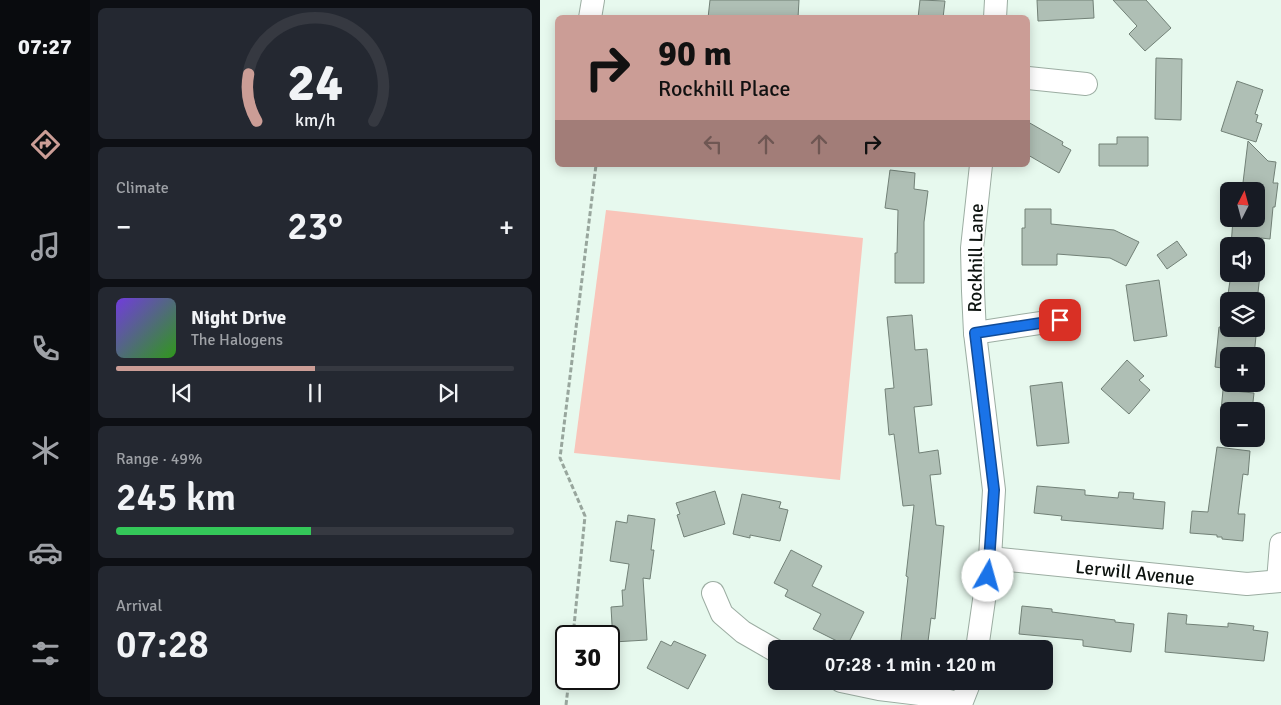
<!DOCTYPE html>
<meta charset="utf-8">
<style>
:root{--surface:#171b24;--page:#242831;--text:#f1f3f6;--muted:#9ea1a6;--line:#363941;--accent:#cb9d96}
body{margin:0;font-family:Signika,sans-serif;background:var(--page);color:var(--text);height:100vh;display:flex;flex-direction:column;font-size:19px;white-space:nowrap}
*{box-sizing:border-box;margin:0}
p{font-size:16px;color:var(--muted)}
.icon{flex:none;width:28px;height:28px;fill:none;stroke:currentColor;stroke-width:2;stroke-linecap:round;stroke-linejoin:round}
.map{position:relative;flex:1;overflow:hidden}
.panel{display:flex;flex-direction:column;gap:8px;padding:8px;background:#0d0f14;width:450px}
.panel>*{flex:none}
.hud{position:absolute;left:15px;top:15px;width:475px;height:152px;border-radius:8px;box-shadow:0 2px 12px #0003;background:#cb9d96;color:#111;overflow:hidden}
.needle{width:32px;rotate:6deg}
.tools{position:absolute;left:680px;top:182px;display:grid;gap:10px}
.tools a{display:grid;place-items:center;width:45px;height:45px;border-radius:8px;background:var(--surface);box-shadow:0 2px 12px #0003;font-size:25px}
.speed{position:absolute;left:15px;top:625px;display:flex;gap:10px;font-size:25px;font-weight:700;text-align:center}
.speed>*{display:grid;place-content:center;width:65px;height:65px;border-radius:50%;background:var(--surface);box-shadow:0 2px 12px #0003;line-height:1}
.speed .limit{border:2px solid #111;border-radius:8px;background:#fff;color:#111}
.pin{position:absolute;display:grid;place-items:center;width:42px;height:42px;color:#fff;margin:-21px;border-radius:10px;box-shadow:0 2px 8px #0006}
.me{position:absolute;width:55px;margin:-28px;rotate:7deg;stroke-linejoin:round;filter:drop-shadow(0 0 4px #0008)}
.turn{display:flex;align-items:center;gap:18px;height:105px;padding:0 20px;font-size:22px}
.turn .icon{width:65px;height:65px;stroke-width:2.5}
.turn b{display:block;font-size:35px;line-height:42px}
.lanes{display:flex;align-items:center;height:48px;padding:0 20px;background:#0003;justify-content:center;gap:25px;direction:ltr}
.lanes .off{opacity:.35}
.big{font-size:38px;font-weight:600;line-height:1.1}
.panel .widget{flex:1;display:flex;flex-direction:column;justify-content:center;gap:8px;min-width:0;padding:0 18px;border-radius:8px;background:var(--page)}
.panel .dial{align-items:center;gap:0}
.dial svg{height:130px;overflow:visible;fill:none;stroke:var(--line);stroke-width:7;stroke-linecap:round;text-anchor:middle}
.dial text{fill:var(--text);stroke:none}
.song{display:flex;align-items:center;gap:15px}
.cover{width:60px;height:60px;border-radius:8px;background:linear-gradient(135deg,hsl(260 70% 55%),hsl(110 70% 35%))}
.played{height:5px;border-radius:2px;background:linear-gradient(90deg,var(--accent) 50%,var(--line) 50%)}
.keys{display:flex;justify-content:space-around;direction:ltr}
.heat{display:flex;justify-content:space-between;align-items:center;font-size:28px;direction:ltr}
.charge{height:8px;border-radius:4px;background:linear-gradient(90deg,#34c759 49%,var(--line) 0)}
.trip{position:absolute;left:228px;top:640px;width:285px;height:50px;border-radius:8px;background:var(--surface);box-shadow:0 2px 12px #0003;font-weight:600;line-height:50px;text-align:center}
main{display:flex;flex:1;min-height:0}
.dock{display:flex;flex-direction:column;width:90px;justify-content:space-around;align-items:center;background:#090b0e;color:var(--muted)}
.dock .icon{width:35px;height:35px}
.dock .on{color:var(--accent)}
.dock b{font-size:22px;color:var(--text)}
.map>svg:first-child{display:block}
</style>
<main>
<nav class="dock">
<b>07:27</b>
<svg class="icon on" aria-label="directions" viewBox="0 0 24 24"><path d="M12 3l9 9-9 9-9-9zM9 14v-3h6M13 9l2 2-2 2"/></svg>
<svg class="icon" aria-label="music" viewBox="0 0 24 24"><path d="M9 18V5l10-2v13"/><circle cx="6" cy="18" r="3"/><circle cx="16" cy="16" r="3"/></svg>
<svg class="icon" aria-label="phone" viewBox="0 0 24 24"><path d="M5 4h4l2 5-3 2q2 4 5 5l2-3 5 2v4C11 20 4 13 5 4z"/></svg>
<svg class="icon" aria-label="climate" viewBox="0 0 24 24"><path d="M12 3v18M4 7l16 10M4 17L20 7"/></svg>
<svg class="icon" aria-label="car" viewBox="0 0 24 24"><path d="M5 17H2v-5l4-1 3-4h7l3 4 3 1v5h-3M9 17h6M6 11h13"/><circle cx="7" cy="17" r="2"/><circle cx="17" cy="17" r="2"/></svg>
<svg class="icon" aria-label="filters" viewBox="0 0 24 24"><path d="M4 7h16M4 17h16"/><circle cx="9" cy="7" r="2"/><circle cx="15" cy="17" r="2"/></svg>
</nav>
<section class="panel">
<div class="widget dial"><svg viewBox="0 0 100 80">
<path d="M14 69A42 42 0 1 1 86 69"/>
<path d="M14 69A42 42 0 0 1 9 40" stroke="#cb9d96"/>
<text x="50" y="56" font-size="32" font-weight="700">24</text>
<text x="50" y="72" font-size="11">km/h</text>
</svg></div>
<div class="widget"><p>Climate</p>
<div class="heat"><a>−</a><b class="big">23°</b><a>+</a></div>
</div>
<div class="widget">
<div class="song"><i class="cover"></i><div><b>Night Drive</b><p>The Halogens</p></div></div>
<div class="played"></div>
<div class="keys"><svg class="icon" aria-label="previous" viewBox="0 0 24 24"><path d="M18 5L8 12l10 7zM5 5v14"/></svg><svg class="icon" aria-label="pause" viewBox="0 0 24 24"><path d="M8 5v14M16 5v14"/></svg><svg class="icon" aria-label="next" viewBox="0 0 24 24"><path d="M6 5l10 7-10 7zM19 5v14"/></svg></div>
</div>
<div class="widget"><p>Range · 49%</p><b class="big">245 km</b><div class="charge"></div></div>
<div class="widget"><p>Arrival</p><b class="big">07:28</b></div>
</section>
<div class="map">
<svg width="741" height="705" viewBox="0 0 741 705">
<rect width="100%" height="100%" fill="#e7f9ee"/>
<polygon fill="#f9c5ba" points="66,210 323,238 300,480 34,453"/>
<g fill="#afbfb5" stroke="#728177">
<polygon points="170,0 259,0 258,18 168,18"/>
<polygon points="380,0 405,1 403,18 378,18"/>
<polygon points="497,0 553,0 554,18 498,21"/>
<polygon points="573,0 606,0 631,28 605,51 589,34 597,26"/>
<polygon points="616,58 642,59 641,120 615,119"/>
<polygon points="697,81 723,90 715,114 718,115 716,122 722,124 716,142 681,131"/>
<polygon points="488,122 523,142 522,145 531,150 519,173 488,155"/>
<polygon points="577,137 608,137 608,166 559,166 559,144 577,144"/>
<polygon points="708,141 728,161 736,162 733,183 738,183 735,207 733,207 730,239 721,238 720,246 691,246 693,219 716,219 716,191 702,191"/>
<polygon points="350,170 375,173 374,189 388,191 384,222 384,283 355,283 355,253 357,253 358,210 345,208"/>
<polygon points="485,209 511,209 511,224 574,230 599,242 586,266 570,258 517,254 517,265 482,265 482,228 485,228"/>
<polygon points="637,241 647,255 627,269 617,255"/>
<polygon points="691,274 717,274 720,275 717,301 687,301"/>
<polygon points="619,280 627,336 594,341 586,285"/>
<polygon points="372,315 375,350 387,349 392,405 374,407 379,453 398,450 401,474 390,475 396,525 404,526 395,619 391,618 387,649 360,649 368,577 366,576 374,505 363,506 354,434 349,435 345,389 354,388 347,317"/>
<polygon points="679,327 689,327 689,333 716,336 714,356 689,356 689,369 675,367"/>
<polygon points="587,360 604,376 599,380 610,390 589,414 561,389"/>
<polygon points="522,382 529,443 497,446 490,386"/>
<polygon points="683,390 714,393 712,411 681,411"/>
<polygon points="677,447 710,451 708,475 703,474 698,514 705,514 703,541 682,539 682,537 677,537 677,535 650,533 652,511 668,512"/>
<polygon points="497,486 545,490 545,495 578,498 579,492 594,493 593,499 625,502 623,529 521,520 522,516 494,513"/>
<polygon points="175,491 185,524 144,537 137,515 140,514 136,503"/>
<polygon points="202,494 241,502 239,508 248,510 240,541 210,535 210,538 193,534"/>
<polygon points="88,515 115,519 111,550 114,550 110,579 103,578 107,640 73,642 71,607 83,606 82,590 85,590 89,564 70,561 76,521 87,523"/>
<polygon points="251,550 282,566 272,586 324,612 307,646 273,629 281,614 245,596 248,590 234,583"/>
<polygon points="482,606 512,609 512,612 575,620 575,622 594,624 591,652 543,646 543,640 479,634"/>
<polygon points="628,613 647,615 646,624 688,627 688,623 714,626 713,630 728,632 724,661 625,652"/>
<polygon points="121,641 131,646 134,641 166,655 148,689 107,668"/>
</g>
<g fill="none" stroke-linecap="round" stroke-linejoin="round">
<g stroke="#9cada2" stroke-width="24">
<g id="minor">
<polyline points="50,18 53,0"/>
<polyline points="455,18 456,0"/>
<polyline points="488,78 546,84"/>
<polyline points="435,333 520,320"/>
<polyline points="450,558 707,584 741,581"/>
<polyline points="738,581 741,544"/>
<polyline points="173,593 182,614 203,632 236,651"/>
<polyline points="437,649 450,558 454,490 435,333 433,291 432,248 441,165"/>
<polyline points="301,681 339,689 380,694 421,704 430,681"/>
</g>
</g>
<g stroke="#98a69d" stroke-width="3" stroke-dasharray="5 2.5" stroke-linecap="butt">
<polyline points="33,636 45,516 20,458 56,165"/>
<polyline points="26,705 29,679"/>
</g>
<use href="#minor" stroke="#fff" stroke-width="22"/>
</g>
<g fill="none" stroke-linecap="round" stroke-linejoin="round">
<g stroke="#114b97" stroke-width="12">
<polyline id="route" points="448,576 454,490 435,333 520,320"/>
</g>
<use href="#route" stroke="#1a73e8" stroke-width="9"/>
</g>
<g text-anchor="middle" dominant-baseline="central" stroke-width="4" stroke-linejoin="round" paint-order="stroke">
<g font-size="19" fill="#0d130f" stroke="#fff">
<text transform="translate(436 258) rotate(-89)">Rockhill Lane</text>
<text transform="translate(595 573) rotate(6)">Lerwill Avenue</text>
</g>
</g>
</svg>
<div class="tools">
<a><svg class="needle" viewBox="-14 -14 28 28"><path d="M0-13l5 13h-10z" fill="#e53935"/><path d="M0 13l5-13h-10z" fill="#9ea1a6"/></svg></a>
<a><svg class="icon" aria-label="sound" viewBox="0 0 24 24"><path d="M4 9h4l5-4v14l-5-4H4zM17 9q2 3 0 6"/></svg></a>
<a><svg class="icon" aria-label="layers" viewBox="0 0 24 24"><path d="M12 4l9 5-9 5-9-5zM3 14l9 5 9-5"/></svg></a>
<a>+</a>
<a>−</a>
</div>
<div class="speed"><div class="limit">30</div></div>
<div class="pin" style="left:520px;top:320px;background:#d93025"><svg class="icon" aria-label="arrive" viewBox="0 0 24 24"><path d="M6 21V4h12l-3 4 3 4H6"/></svg></div>
<svg class="me" style="left:448px;top:576px" viewBox="-20 -20 40 40"><circle r="19" fill="#fff"/><path d="M0-13L10 11 0 6-10 11z" fill="#1a73e8"/></svg>
<div class="trip">07:28 · 1 min · 120 m</div>
<div class="hud">
<div class="turn"><svg class="icon" aria-label="right" viewBox="0 0 24 24"><path d="M7 20v-9h11M14 6l5 5-5 5"/></svg><div><b>90 m</b>Rockhill Place</div></div>
<div class="lanes"><svg class="icon off" aria-label="left" viewBox="0 0 24 24"><path d="M17 20v-9H6M10 6l-5 5 5 5"/></svg><svg class="icon off" aria-label="ahead" viewBox="0 0 24 24"><path d="M12 20V5M6 11l6-6 6 6"/></svg><svg class="icon off" aria-label="ahead" viewBox="0 0 24 24"><path d="M12 20V5M6 11l6-6 6 6"/></svg><svg class="icon" aria-label="right" viewBox="0 0 24 24"><path d="M7 20v-9h11M14 6l5 5-5 5"/></svg></div>
</div>
</div>
</main>
